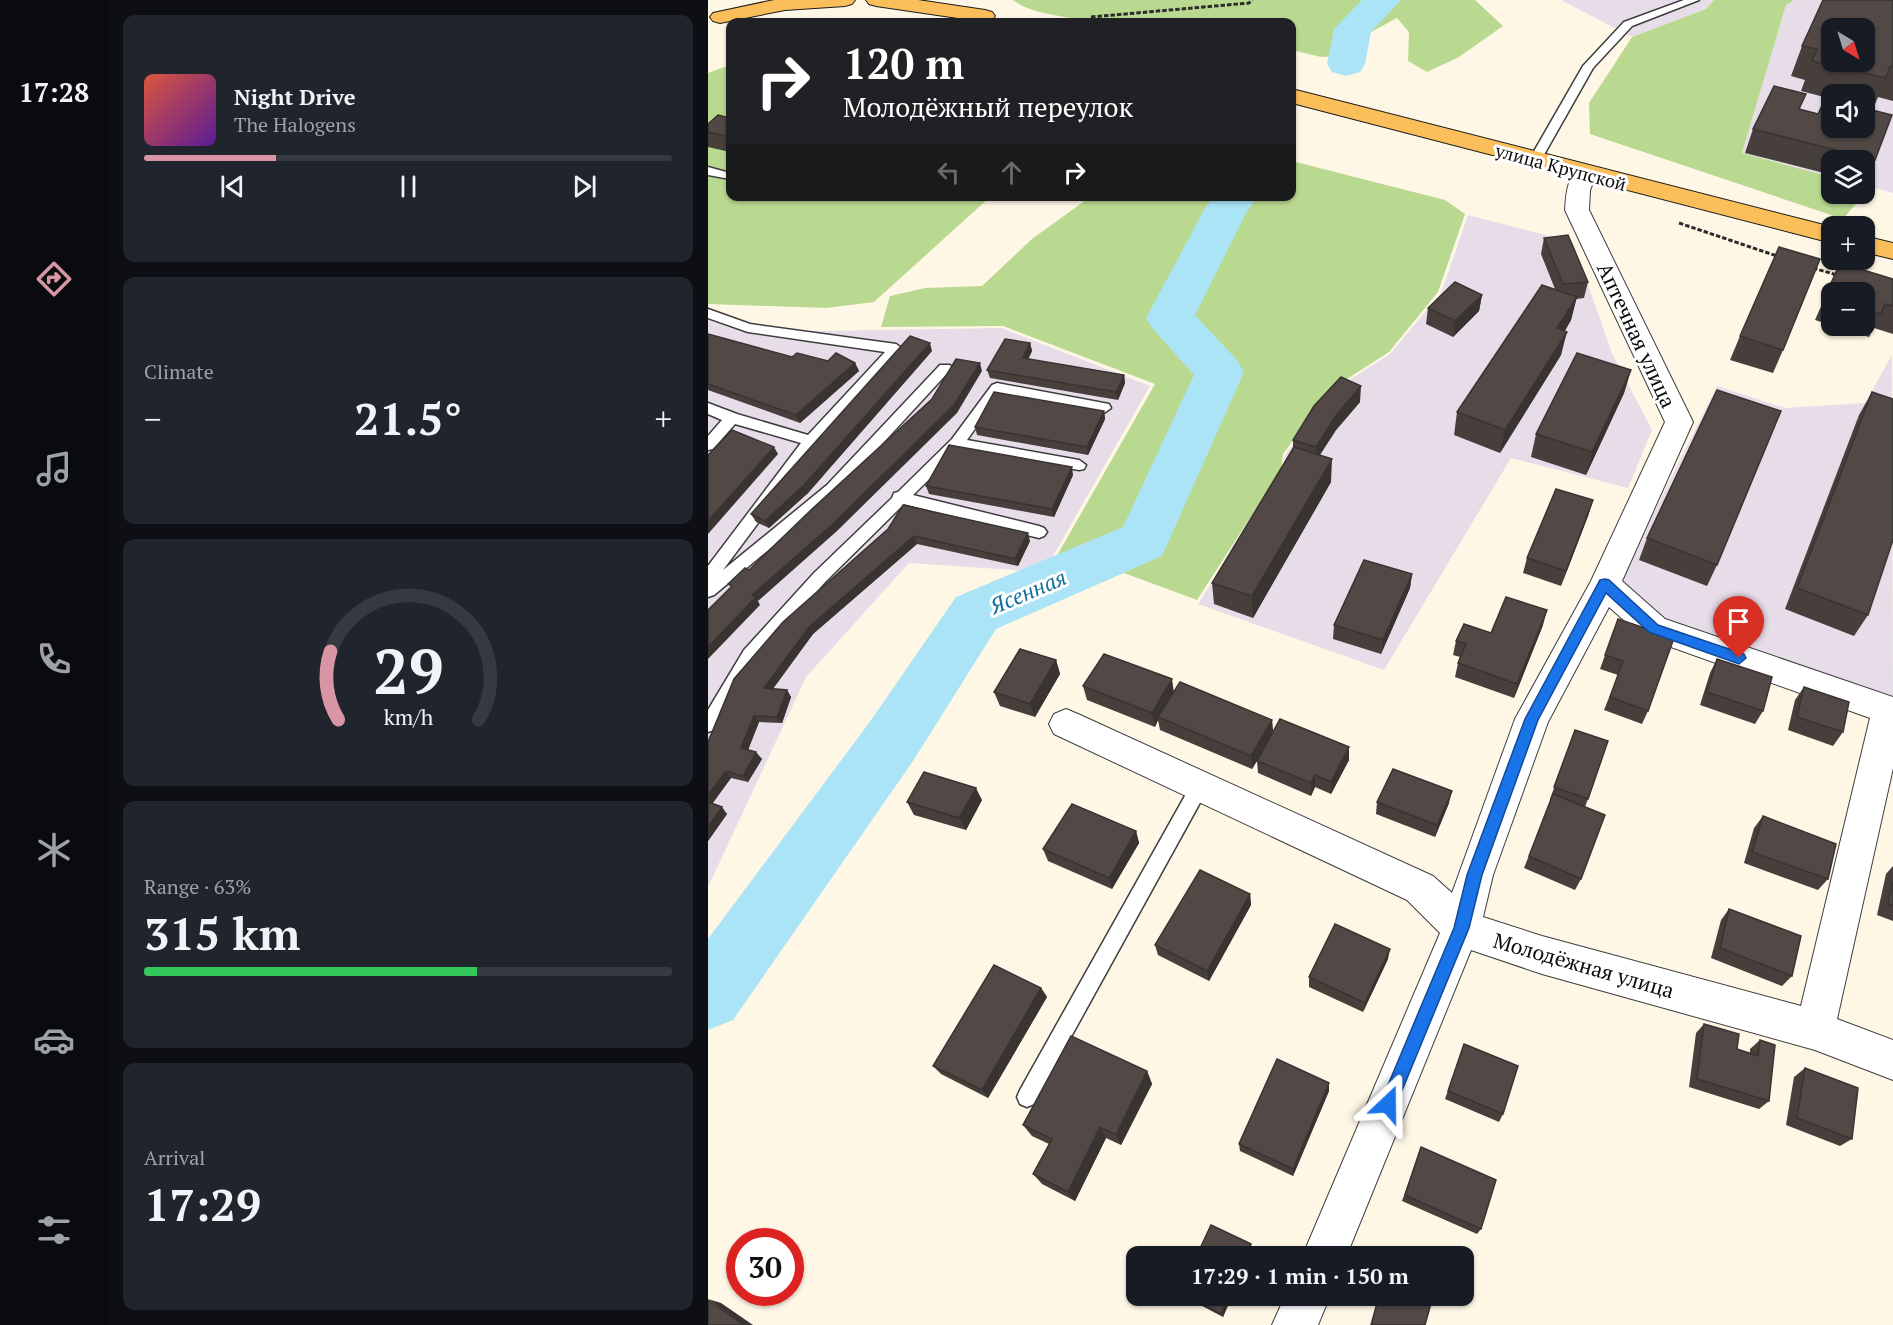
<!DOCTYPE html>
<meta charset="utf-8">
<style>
:root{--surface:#171b24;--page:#20242c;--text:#f1f3f6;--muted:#9ea1a6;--line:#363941;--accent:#d895a3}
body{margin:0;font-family:"PT Serif",serif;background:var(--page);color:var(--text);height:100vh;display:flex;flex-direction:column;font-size:22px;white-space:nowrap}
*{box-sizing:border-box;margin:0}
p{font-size:20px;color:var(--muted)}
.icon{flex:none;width:33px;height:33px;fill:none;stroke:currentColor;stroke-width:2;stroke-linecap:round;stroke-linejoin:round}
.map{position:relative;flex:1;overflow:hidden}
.sheet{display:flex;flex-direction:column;gap:15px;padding:15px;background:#0d0f14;width:600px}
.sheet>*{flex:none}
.banner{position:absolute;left:18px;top:18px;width:570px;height:183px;border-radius:12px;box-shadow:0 2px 4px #0004;background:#202124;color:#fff;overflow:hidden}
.needle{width:39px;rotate:142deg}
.tools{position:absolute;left:1113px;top:18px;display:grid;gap:12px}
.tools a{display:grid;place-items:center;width:54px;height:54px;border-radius:12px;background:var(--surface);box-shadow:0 2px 4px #0004;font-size:30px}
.speed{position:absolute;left:18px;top:1228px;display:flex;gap:12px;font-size:30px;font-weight:700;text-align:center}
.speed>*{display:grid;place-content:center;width:78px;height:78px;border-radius:50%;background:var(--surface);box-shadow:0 2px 4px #0004;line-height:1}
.speed .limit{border:9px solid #d22;background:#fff;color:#111}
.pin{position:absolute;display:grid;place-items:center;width:51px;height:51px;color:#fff;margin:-62px -26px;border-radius:50% 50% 50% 0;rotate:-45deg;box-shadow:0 0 6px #0007}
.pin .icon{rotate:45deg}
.me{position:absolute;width:66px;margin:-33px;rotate:23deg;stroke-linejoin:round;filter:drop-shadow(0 0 4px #0008)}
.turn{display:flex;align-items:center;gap:21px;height:126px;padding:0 18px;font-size:27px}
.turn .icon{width:78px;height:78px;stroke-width:2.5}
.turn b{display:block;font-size:42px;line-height:51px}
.lanes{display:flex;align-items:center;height:57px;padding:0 18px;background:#0003;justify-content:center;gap:30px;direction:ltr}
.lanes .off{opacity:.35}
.big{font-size:45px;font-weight:700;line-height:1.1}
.sheet .widget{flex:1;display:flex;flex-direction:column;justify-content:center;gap:9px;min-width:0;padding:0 21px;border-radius:12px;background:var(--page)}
.sheet .dial{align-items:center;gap:0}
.dial svg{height:156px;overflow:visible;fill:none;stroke:var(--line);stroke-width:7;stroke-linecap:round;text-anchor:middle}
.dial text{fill:var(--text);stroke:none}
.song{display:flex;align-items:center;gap:18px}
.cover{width:72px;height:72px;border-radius:9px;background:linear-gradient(135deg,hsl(10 70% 55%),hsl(270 70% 35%))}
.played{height:6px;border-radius:3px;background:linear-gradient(90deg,var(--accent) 25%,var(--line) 25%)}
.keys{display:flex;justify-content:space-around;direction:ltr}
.heat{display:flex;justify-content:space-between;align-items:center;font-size:33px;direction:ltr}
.charge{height:9px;border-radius:4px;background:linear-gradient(90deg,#34c759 63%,var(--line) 0)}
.trip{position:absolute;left:418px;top:1246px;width:348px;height:60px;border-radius:12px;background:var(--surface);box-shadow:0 2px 4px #0004;font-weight:700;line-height:60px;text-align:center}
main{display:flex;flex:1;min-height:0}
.tab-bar{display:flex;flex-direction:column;width:108px;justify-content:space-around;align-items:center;background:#090b0e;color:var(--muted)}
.tab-bar .icon{width:42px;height:42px}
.tab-bar .selected{color:var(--accent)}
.tab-bar b{font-size:27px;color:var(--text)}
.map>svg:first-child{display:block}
</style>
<main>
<nav class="tab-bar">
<b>17:28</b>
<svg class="icon selected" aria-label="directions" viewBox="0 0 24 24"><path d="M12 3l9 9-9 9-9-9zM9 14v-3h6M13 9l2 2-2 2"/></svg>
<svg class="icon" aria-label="music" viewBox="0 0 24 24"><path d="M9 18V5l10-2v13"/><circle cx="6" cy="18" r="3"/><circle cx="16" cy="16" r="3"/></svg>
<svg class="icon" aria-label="phone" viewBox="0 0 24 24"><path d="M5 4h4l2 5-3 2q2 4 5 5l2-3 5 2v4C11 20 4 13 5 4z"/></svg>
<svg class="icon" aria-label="climate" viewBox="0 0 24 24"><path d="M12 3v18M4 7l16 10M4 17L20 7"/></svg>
<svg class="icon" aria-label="car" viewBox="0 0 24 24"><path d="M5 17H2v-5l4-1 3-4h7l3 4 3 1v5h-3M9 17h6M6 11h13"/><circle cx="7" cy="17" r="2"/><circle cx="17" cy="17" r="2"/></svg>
<svg class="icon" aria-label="filters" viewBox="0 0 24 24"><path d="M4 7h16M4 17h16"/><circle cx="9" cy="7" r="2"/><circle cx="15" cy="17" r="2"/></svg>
</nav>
<section class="sheet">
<div class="widget">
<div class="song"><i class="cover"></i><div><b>Night Drive</b><p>The Halogens</p></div></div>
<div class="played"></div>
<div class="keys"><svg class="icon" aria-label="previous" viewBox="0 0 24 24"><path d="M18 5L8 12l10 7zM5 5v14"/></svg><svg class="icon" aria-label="pause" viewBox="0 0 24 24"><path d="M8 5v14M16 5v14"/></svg><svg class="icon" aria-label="next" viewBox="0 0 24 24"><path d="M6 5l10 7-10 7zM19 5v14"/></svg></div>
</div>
<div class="widget"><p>Climate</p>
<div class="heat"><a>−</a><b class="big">21.5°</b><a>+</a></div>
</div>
<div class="widget dial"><svg viewBox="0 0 100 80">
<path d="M14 69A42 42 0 1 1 86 69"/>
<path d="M14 69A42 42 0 0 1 10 34" stroke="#d895a3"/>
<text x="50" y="56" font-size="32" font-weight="700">29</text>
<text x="50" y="72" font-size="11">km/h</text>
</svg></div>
<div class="widget"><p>Range · 63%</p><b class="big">315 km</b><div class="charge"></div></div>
<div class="widget"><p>Arrival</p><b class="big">17:29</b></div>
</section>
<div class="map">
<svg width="1185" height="1325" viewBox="0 0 1185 1325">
<rect width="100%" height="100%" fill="#fff7e6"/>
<g fill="#e6dde9" fill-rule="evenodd">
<polygon points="853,0 1006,0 998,9 924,37"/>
<path d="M1086,0H1185V193L1157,185L1156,160H1124L1123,177L1034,153L1078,5ZM1124,28H1156V62H1124ZM1124,94H1156V128H1124Z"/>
<polygon points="760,215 865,242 904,353 944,430 920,488 803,458 676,670 490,604 575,469 577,455 627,389 682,354 733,293"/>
<polygon points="0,315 52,332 293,328 442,386 336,572 201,563 98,677 0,887"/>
<polygon points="1184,355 1185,704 951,625 910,584 1009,386 1077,408 1157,403"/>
</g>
<g fill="#bad990">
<path d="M305,0H767L795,26L751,57L719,72L700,61L701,32L689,18L663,32L653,55L613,57L584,50V22C529,22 341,32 305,0Z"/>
<polygon points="1006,0 1086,0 1078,5 1034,153 1123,177 1124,194 1156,194 1135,219 882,134 881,103 924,37 998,9"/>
<polygon points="22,65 22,196 282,197 166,302 118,308 0,304 0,73"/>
<polygon points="584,161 737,200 757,214 730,292 681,352 625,388 575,454 573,470 489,600 416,573 319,608 447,384 295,326 173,327 182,296 217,288 274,286 324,239 382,197 584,196"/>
</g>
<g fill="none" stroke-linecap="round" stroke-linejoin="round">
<g fill="#abe4f6" fill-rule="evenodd">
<polygon points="654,0 693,0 663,32 657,64 652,72 638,76 624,72 619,64 626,29"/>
<polygon points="506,196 550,196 538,213 487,315 529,360 536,372 454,556 288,629 205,761 25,1020 0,1030 0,939 161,723 248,597 415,527 486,375 445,329 438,318 496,210"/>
</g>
<g stroke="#3d3d3d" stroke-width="3">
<g id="lane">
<polygon points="976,0 991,0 924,26 885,68 833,160 831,163 823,163 821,160 875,66 916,22"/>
<polygon points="0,167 22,173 22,179 0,175"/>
<polygon points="0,309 42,324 188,344 195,349 108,445 15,570 119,485 232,365 242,365 244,368 129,493 6,595 0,597 0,566 93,443 27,424 5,449 0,450 0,436 14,420 0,414 0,403 29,414 100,435 177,352 40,332 0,318"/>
<polygon points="289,383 401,404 403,408 396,413 292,394 259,440 371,460 378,465 376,469 371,470 252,449 205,495 331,526 336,528 339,532 336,536 331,538 196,504 118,581 48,660 6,730 0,732 0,710 36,650 106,573 184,498 186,493 190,492 244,439 284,385"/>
<polygon points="493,776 499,778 502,784 499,790 326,1104 319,1107 312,1104 309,1097 312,1090 487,778"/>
</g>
</g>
<g stroke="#3d3d3d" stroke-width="2">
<g id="street">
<path d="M877,166L885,168L889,173L882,190L881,210L985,422L914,581L957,619L1185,697V768L1129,1019L1185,1040V1080L1107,1050L834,974L763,950L638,1257H594L732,933L699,900L346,734L341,724L346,714L358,709L370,714L725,876L744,893L807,719L883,581L957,422L857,210C858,194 859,181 869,168ZM901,607L935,637L1162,718L1093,1006L834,936L775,917L785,875L840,722Z"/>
<polygon points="577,1296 622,1296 610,1325 564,1325"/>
</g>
</g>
<g stroke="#1b1b1b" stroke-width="2">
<g id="primary">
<polygon points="66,0 147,0 144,4 137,6 77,10 12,23 5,21 2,17 5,13"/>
<polygon points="158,0 210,0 277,10 284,12 287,16 284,20 277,22 168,6 161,4"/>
<polygon points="584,89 1124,227 1124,243 584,103"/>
<polygon points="1156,236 1185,243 1185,259 1156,252"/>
</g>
</g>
<g stroke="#2c2c2c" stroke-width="3" stroke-dasharray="4.5 2" stroke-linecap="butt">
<polyline points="383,17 541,3 544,0"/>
<polyline points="971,223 1072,257"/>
<polyline points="1105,268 1129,275"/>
</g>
<use href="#lane" fill="#fff" fill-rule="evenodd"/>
<use href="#street" fill="#fff" fill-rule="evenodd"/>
<use href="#primary" fill="#fabf5b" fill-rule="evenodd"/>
</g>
<g fill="#473f3c" fill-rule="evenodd">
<polygon points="1185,0 1185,101 1170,97 1165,109 1156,106 1156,94 1124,94 1124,99 1093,91 1097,80 1083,76 1094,46"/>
<polygon points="1092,109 1167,160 1157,184 1156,160 1124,160 1124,175 1037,153 1045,129"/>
<polygon points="22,118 22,152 0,147 0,124"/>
<polygon points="836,238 880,282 876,298 868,299 863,320 857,331 853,355 792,453 746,435 749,412 847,289 833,254"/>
<path d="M1132,263L1185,279V334L1166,328L1161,337L1107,320ZM1124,292H1156V326H1124Z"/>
<polygon points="774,295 771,311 745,337 718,324 720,308"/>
<polygon points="0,334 84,357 147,363 151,371 92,423 0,390"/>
<polygon points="1032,336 1075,350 1065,373 1022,360"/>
<polygon points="322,343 324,351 320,359 416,375 417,383 410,400 282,378 279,370"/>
<polygon points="224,351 100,493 61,528 48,522 43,514"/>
<polygon points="923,370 916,393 878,475 823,457 828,434"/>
<polygon points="1164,392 1160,615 1146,636 1077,609 1151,415"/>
<polygon points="652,402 628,430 612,455 623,482 545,618 506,604 504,583 585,449 585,440"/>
<polygon points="396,411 397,419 380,455 269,435 267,427"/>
<polygon points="365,475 346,517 221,494 218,486"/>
<polygon points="885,500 880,516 853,586 815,573 819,558"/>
<polygon points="180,529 322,541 310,566 209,544 105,634 65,689 79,690 83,697 74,723 51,722 40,750 54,759 40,782 23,778 4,803 19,814 0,841 0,742"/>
<polygon points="939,538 1009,565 999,586 931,560"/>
<polygon points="704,574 702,588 673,654 625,639 626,625"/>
<polygon points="910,619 940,711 934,724 896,710 910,675 892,669"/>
<polygon points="835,625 806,698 747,677 750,663 752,657 745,655 748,641 783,633"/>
<polygon points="1009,659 1055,711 1047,724 992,705 1002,673"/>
<polygon points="348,660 352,674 327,717 292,706 286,692"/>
<polygon points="375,686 466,692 564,720 565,732 641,760 623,794 607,787 603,796 550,773 549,761 544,769 452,730 450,720 447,727 379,700"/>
<polygon points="1096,687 1135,732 1125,746 1080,730 1087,700"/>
<polygon points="867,730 880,799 877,807 873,879 867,890 816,868 843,800 842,799"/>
<polygon points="274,800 258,830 206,815 199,802"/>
<polygon points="669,802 741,803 727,837 668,814"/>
<polygon points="1055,816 1120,879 1110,890 1036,863 1046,828"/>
<polygon points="428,831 431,843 404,889 340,861 335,849"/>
<polygon points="1185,866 1185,921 1169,915 1178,874"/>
<polygon points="542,894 543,905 501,981 450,955 447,945"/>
<polygon points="1021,909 1084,976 1074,986 1003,958 1013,920"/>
<polygon points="680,959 655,1012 601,987 601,977"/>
<polygon points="333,988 339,997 280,1098 233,1074 225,1066"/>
<polygon points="996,1024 1029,1049 1042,1053 1042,1049 1052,1040 1061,1101 1051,1109 981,1087 988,1033"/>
<polygon points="756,1044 795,1114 791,1122 737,1099"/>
<polygon points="1097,1068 1144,1139 1132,1146 1078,1125 1086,1077"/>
<polygon points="439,1071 444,1084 413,1145 398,1138 367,1201 334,1184 325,1174 341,1144 324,1136 315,1125"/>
<polygon points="621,1091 585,1176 532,1151 531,1144"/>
<polygon points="713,1147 773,1229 769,1234 694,1201"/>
<polygon points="475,1296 524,1296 515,1317"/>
</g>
<g fill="#393331">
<polygon points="774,295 771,311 745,337 747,321"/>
<polygon points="869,297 863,320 843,352 849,328"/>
<polygon points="859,332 853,355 792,453 797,430"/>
<polygon points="222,343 224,351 100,493 61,528 57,521"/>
<polygon points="322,343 324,351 317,366 315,358"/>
<polygon points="147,363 151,371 92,423 88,415"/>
<polygon points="272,363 274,371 249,413 129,531 50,601 52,605 0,659 0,647 44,595"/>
<polygon points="923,370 916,393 878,475 884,452"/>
<polygon points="416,375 417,383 410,400 408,392"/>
<polygon points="653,386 652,402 628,430 607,462 608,447 629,414"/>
<polygon points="396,411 397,419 380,455 379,447"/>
<polygon points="66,447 70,454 0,534 0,521"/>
<polygon points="624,459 623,482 545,618 544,596"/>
<polygon points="364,467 365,475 346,517 344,509"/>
<polygon points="885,500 880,516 853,586 858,571"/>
<polygon points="320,533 322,541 310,566 307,559"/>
<polygon points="206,536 209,544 105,634 60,695 56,688 101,627"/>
<polygon points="704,574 702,588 673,654 675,640"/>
<polygon points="839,610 835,625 806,698 809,684"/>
<polygon points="348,660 352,674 327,717 322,704"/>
<polygon points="464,679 466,693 450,717 450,720 447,727 444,713"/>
<polygon points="79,690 83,697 74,723 69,717"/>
<polygon points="46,716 51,722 38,755 33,748"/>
<polygon points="564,720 565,733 544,769 543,756"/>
<polygon points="641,747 641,760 623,794 623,782"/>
<polygon points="48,752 54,759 40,782 35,776"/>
<polygon points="18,771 23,778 2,807 0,805 0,795"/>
<polygon points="607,775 607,787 603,796 603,783"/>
<polygon points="268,788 274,800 258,830 251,818"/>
<polygon points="744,791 741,803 727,837 729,825"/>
<polygon points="14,807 19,814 0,841 0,827"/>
<polygon points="428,831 431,843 404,889 401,878"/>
<polygon points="542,894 543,905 501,981 499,971"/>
<polygon points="682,949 680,959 655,1012 657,1003"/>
<polygon points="333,988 339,997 280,1098 274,1090"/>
<polygon points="439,1071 444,1084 413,1145 408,1135"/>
<polygon points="621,1083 621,1091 585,1176 585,1169"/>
<polygon points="392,1127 398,1138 367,1201 360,1192"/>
<polygon points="543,1244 544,1249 541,1257 538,1257"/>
<polygon points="521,1296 524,1296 515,1317 513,1314"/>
<polygon points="0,1299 13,1303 45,1325 36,1325"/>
</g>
<g fill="#524946" stroke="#393331" stroke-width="1.5" fill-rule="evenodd">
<path d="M1115,0H1185V67L1182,66L1178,78L1104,61L1109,49L1094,46ZM1124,28H1156V62H1124Z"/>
<polygon points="1066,86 1098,94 1091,109 1110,114 1117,99 1124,100 1124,128 1156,128 1156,108 1184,115 1167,160 1045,129"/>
<polygon points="10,115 22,118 22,137 0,132 0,124"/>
<polygon points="860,235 880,282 855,284 836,238"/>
<polygon points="1071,247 1112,259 1075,350 1032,336"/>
<polygon points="1132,263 1185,279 1185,306 1177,304 1173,314 1156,309 1156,292 1124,292 1124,298 1117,297"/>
<polygon points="747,282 774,295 747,321 720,308"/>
<polygon points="834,285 869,297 849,328 859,332 797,430 749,412"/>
<polygon points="0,334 84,357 89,353 120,361 128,353 147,363 88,415 0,384"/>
<polygon points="202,336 222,343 96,485 57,521 43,514"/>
<polygon points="297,339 322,343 315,358 416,375 408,392 279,370"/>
<polygon points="869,353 923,370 884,452 828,434"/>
<polygon points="248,359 272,363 246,405 125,524 44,595 48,597 0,647 0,610 24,586 20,584 37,568 41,570 104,509 224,399"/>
<polygon points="633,377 653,386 629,414 608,447 585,440 606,406"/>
<polygon points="1009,390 1073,411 1009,565 939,538"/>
<polygon points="286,392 396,411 379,447 267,427"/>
<polygon points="1164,392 1185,399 1185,540 1160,615 1089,588"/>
<polygon points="24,430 66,447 0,521 0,455"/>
<polygon points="241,445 364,467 344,509 218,486"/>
<polygon points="586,447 624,459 544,596 504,583"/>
<polygon points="848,489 885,500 858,571 819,558"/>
<polygon points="195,505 320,533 307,559 206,536 101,627 56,688 79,690 69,717 46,716 33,748 48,752 35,776 18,771 0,795 0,742 26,679 75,622 180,529"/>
<polygon points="656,560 704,574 675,640 626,625"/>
<polygon points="798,597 839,610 809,684 750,663 758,644 748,641 756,624 783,633"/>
<polygon points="910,619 966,638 940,711 902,697 915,661 897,655"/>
<polygon points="312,649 348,660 322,704 286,692"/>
<polygon points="396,654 464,679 444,713 375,686"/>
<polygon points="1009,659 1064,677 1055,711 999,692"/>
<polygon points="472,682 564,720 543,756 450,717"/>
<polygon points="1096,687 1141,702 1135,732 1089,717"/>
<polygon points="572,719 641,747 623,782 607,775 603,783 549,761"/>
<polygon points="867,730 900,741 880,799 846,787"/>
<polygon points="685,769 744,791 729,825 669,802"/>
<polygon points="216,772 268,788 251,818 199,802"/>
<polygon points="845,794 897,815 873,879 821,856"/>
<polygon points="0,802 14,807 0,827"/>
<polygon points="364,804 428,831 401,878 335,849"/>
<polygon points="1055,816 1128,844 1120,879 1044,852"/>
<polygon points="492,870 542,894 499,971 447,945"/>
<polygon points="1185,882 1185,906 1180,904"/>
<polygon points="1021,909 1093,936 1084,976 1012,948"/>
<polygon points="627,924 682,949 657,1003 601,977"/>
<polygon points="286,965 333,988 274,1090 225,1066"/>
<polygon points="996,1024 1031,1034 1029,1049 1050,1056 1052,1040 1067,1045 1061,1101 989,1079"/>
<polygon points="363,1036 439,1071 408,1135 392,1127 360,1192 325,1174 344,1139 315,1125"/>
<polygon points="756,1044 810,1066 795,1114 740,1091"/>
<polygon points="569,1059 621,1083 585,1169 531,1144"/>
<polygon points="1097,1068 1150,1088 1144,1139 1089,1118"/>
<polygon points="713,1147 788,1180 773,1229 697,1195"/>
<polygon points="503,1225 543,1244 538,1257 488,1257"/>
<polygon points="479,1296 521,1296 513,1314"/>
<polygon points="671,1296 725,1296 717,1325 663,1325"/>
<polygon points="0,1300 36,1325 0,1325"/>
</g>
<polygon fill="#1a73e8" stroke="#114b97" stroke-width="1.5" points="897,579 901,580 950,625 1036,654 1038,658 1031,664 941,632 898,593 830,720 774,875 761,928 686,1110 680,1112 674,1110 672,1104 746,928 759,875 817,719 892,580"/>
<g text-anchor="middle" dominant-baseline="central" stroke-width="6" stroke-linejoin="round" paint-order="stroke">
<g font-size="18" fill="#0a0a0a" stroke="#fff">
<text transform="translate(853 167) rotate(15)">улица Крупской</text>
</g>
<g font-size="21" fill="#0a0a0a" stroke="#fff">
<text transform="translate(929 335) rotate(65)">Аптечная улица</text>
<text transform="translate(876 965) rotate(16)">Молодёжная улица</text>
</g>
<g font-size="22" font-style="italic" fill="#13719b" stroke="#fff">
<text transform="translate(320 591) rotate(-23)">Ясенная</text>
</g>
</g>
</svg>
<div class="tools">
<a><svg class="needle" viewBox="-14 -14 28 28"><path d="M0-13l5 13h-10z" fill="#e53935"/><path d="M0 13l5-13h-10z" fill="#9ea1a6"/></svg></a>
<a><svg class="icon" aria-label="sound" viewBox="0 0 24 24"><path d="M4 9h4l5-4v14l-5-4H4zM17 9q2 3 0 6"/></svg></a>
<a><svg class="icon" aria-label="layers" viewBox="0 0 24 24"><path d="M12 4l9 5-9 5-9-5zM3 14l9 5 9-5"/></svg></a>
<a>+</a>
<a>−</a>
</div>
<div class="speed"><div class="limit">30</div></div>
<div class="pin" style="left:1031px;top:658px;background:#d93025"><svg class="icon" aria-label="arrive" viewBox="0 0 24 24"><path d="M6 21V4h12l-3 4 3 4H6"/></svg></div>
<svg class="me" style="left:680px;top:1104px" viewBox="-20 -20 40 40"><path d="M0-17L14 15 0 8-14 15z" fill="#1a73e8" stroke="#fff" stroke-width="4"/></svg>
<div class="trip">17:29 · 1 min · 150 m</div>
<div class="banner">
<div class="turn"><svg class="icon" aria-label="right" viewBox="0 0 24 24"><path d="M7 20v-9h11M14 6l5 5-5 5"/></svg><div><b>120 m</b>Молодёжный переулок</div></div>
<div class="lanes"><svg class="icon off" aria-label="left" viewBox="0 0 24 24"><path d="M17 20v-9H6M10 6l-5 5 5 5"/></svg><svg class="icon off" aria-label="ahead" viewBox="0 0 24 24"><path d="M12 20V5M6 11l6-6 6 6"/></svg><svg class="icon" aria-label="right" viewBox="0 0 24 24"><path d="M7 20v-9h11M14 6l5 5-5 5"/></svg></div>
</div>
</div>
</main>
